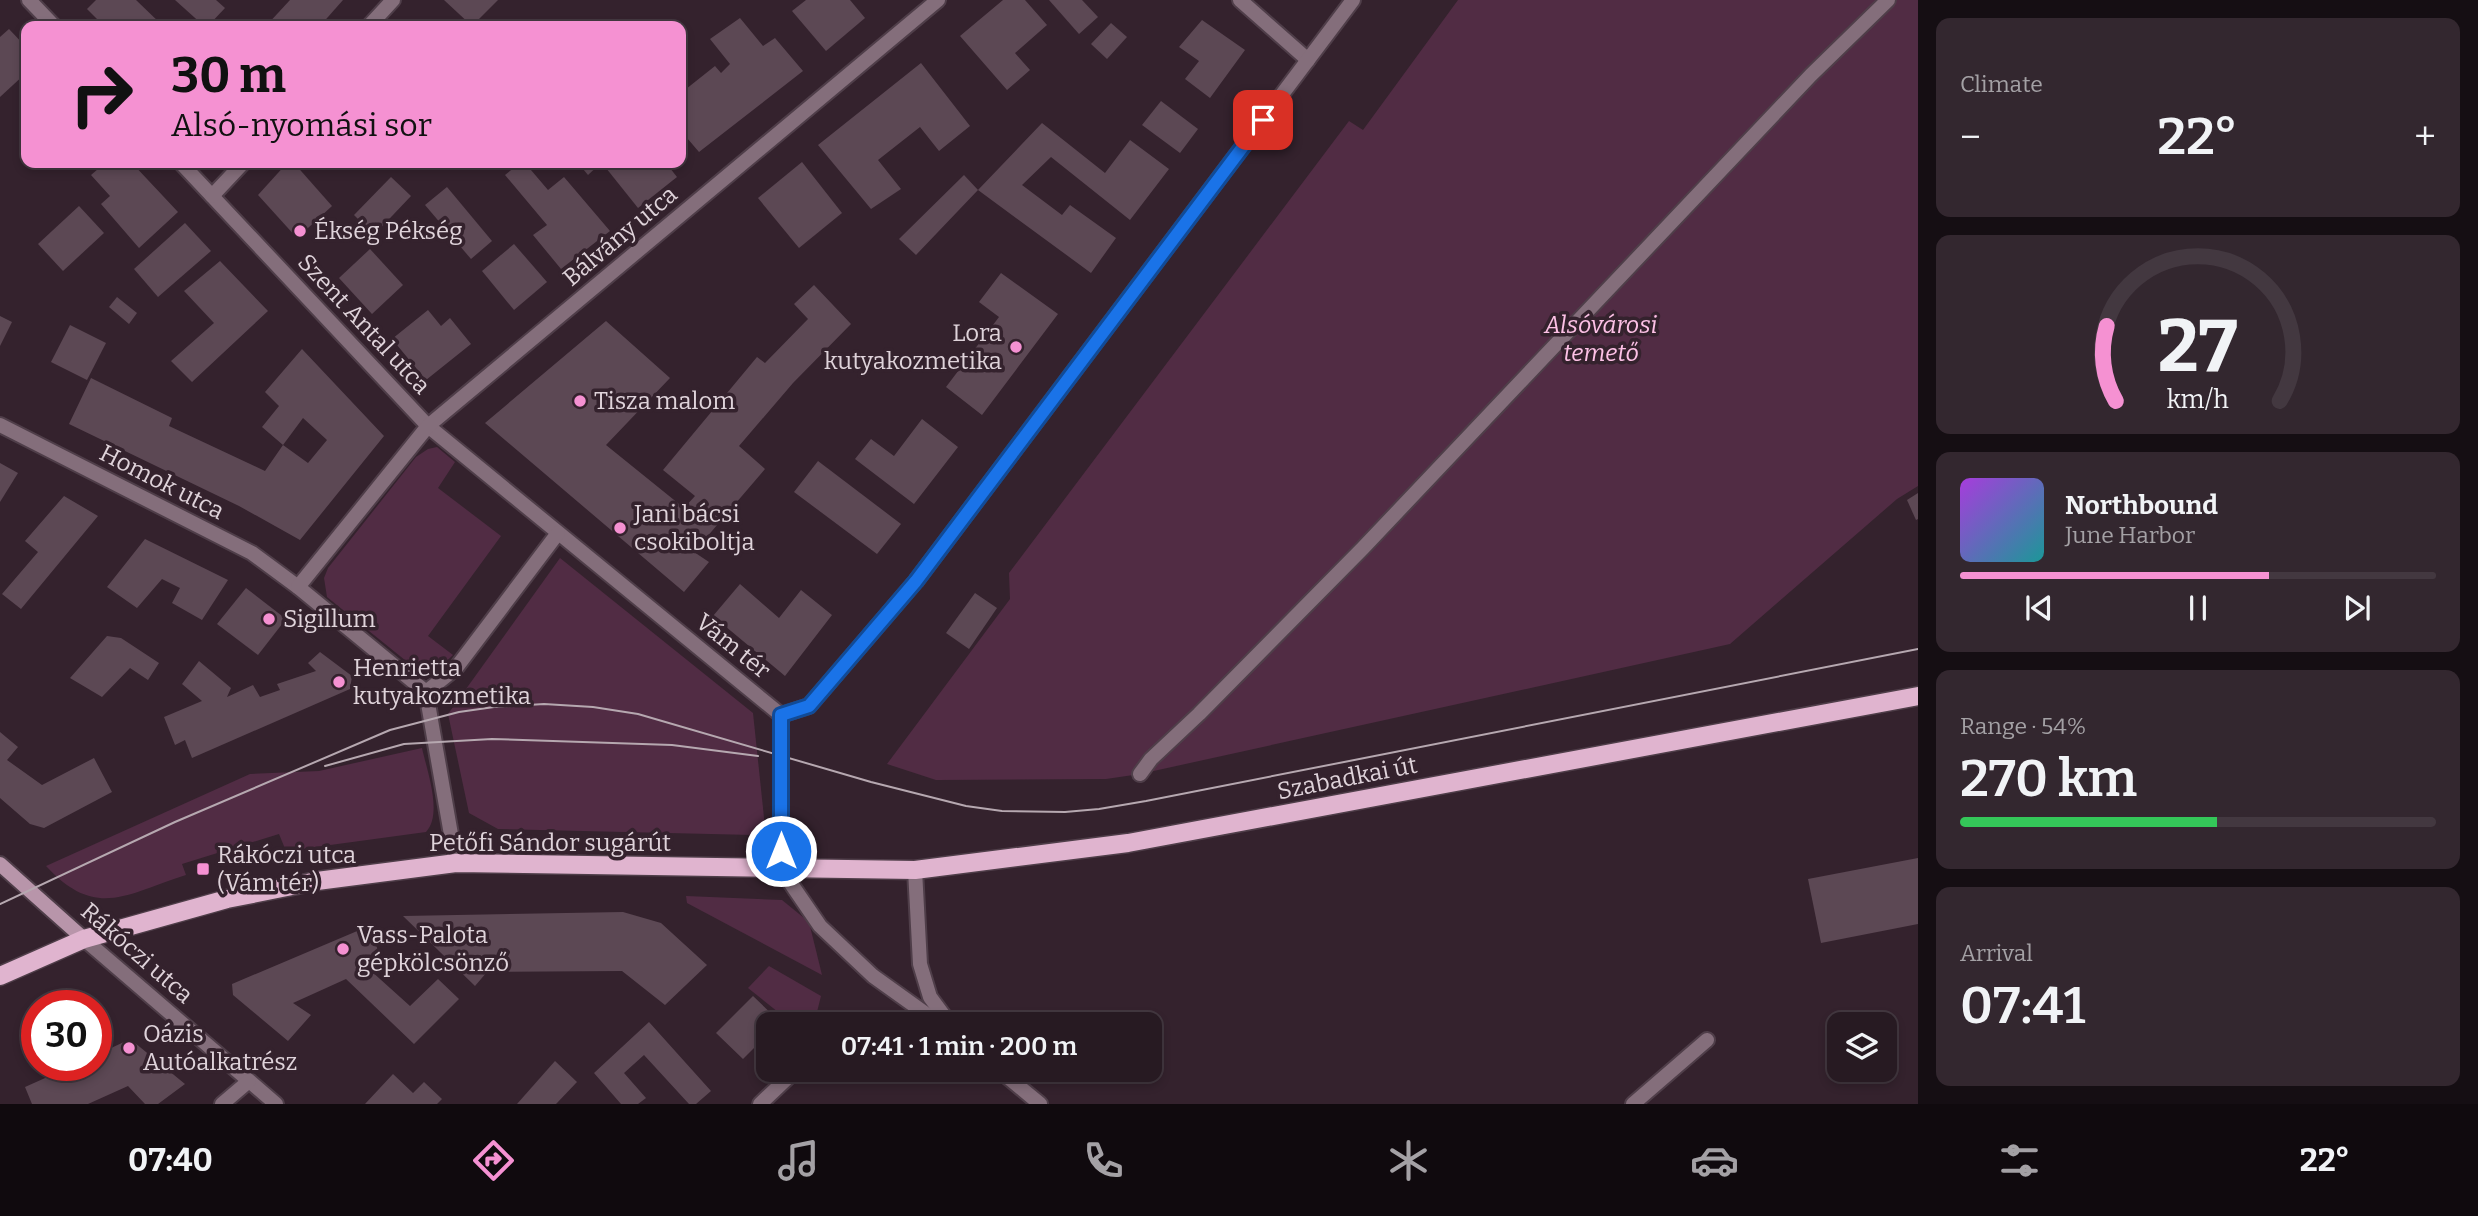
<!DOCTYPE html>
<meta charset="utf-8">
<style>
:root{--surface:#271a22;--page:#33272f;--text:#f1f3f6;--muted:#a4a1a5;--line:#433840;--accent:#f591d2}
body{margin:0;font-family:Bitter,serif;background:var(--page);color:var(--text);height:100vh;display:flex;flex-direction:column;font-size:26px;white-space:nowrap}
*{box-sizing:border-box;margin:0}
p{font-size:23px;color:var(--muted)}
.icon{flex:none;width:38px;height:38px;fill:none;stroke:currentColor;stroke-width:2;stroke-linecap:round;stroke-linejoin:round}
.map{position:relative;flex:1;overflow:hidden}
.panel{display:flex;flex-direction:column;gap:18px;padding:18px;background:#150e13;width:560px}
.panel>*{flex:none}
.guide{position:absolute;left:21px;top:21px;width:665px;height:147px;border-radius:14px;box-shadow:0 4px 10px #0003,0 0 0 2px var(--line);background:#f591d2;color:#111;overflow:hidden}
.tools{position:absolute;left:1827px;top:1012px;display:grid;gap:14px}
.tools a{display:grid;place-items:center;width:70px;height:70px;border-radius:14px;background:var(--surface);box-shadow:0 4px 10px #0003,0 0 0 2px var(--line);font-size:35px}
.speed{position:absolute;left:21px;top:990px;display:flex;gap:14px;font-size:35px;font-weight:700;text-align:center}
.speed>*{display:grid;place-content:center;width:91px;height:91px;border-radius:50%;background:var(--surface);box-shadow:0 4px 10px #0003,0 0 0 2px var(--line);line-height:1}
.speed .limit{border:10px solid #d22;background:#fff;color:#111}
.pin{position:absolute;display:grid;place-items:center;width:60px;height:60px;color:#fff;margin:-30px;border-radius:14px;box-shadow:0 4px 10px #0006}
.me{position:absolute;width:77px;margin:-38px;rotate:0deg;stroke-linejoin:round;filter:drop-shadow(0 0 5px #0008)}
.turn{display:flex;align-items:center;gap:24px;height:147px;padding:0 35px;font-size:32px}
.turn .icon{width:91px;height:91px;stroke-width:2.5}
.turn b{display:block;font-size:49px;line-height:60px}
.big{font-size:52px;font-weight:600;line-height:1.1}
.panel .tile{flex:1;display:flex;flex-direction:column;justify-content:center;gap:10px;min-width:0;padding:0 24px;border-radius:14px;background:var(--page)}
.panel .dial{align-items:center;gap:0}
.dial svg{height:182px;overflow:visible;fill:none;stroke:var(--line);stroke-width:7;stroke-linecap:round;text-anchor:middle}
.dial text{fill:var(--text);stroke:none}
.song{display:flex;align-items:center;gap:21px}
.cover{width:84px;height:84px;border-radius:10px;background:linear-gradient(135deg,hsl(280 70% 55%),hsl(180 70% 35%))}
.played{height:7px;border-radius:4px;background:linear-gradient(90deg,var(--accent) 65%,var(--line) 65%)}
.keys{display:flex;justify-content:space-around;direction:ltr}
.heat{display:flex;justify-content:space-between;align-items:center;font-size:38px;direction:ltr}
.charge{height:10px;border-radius:5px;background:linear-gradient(90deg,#34c759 54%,var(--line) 0)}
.trip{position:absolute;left:756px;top:1012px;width:406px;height:70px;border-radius:14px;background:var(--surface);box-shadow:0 4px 10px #0003,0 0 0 2px var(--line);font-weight:600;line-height:70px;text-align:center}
.tab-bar{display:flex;height:112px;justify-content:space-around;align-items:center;background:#100a0e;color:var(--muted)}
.tab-bar .icon{width:49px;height:49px}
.tab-bar .current{color:var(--accent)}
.tab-bar b{font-size:32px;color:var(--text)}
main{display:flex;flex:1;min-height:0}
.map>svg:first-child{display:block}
</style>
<main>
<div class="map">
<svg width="1918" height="1104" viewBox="0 0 1918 1104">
<rect width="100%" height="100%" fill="#34222d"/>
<g fill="#512c44">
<polygon points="1458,0 1918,0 1918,486 1897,499 1730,644 1140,774 1106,779 936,780 887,764 1010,599 1009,573 1349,121 1363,130"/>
<polygon points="437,447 455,462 438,488 501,536 428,636 453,655 434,673 424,673 416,669 327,597 324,578 328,568 416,457 428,449"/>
<polygon points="560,558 753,713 765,827 753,835 498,829 469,813 448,714"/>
<path d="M422,748C427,771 443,814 426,832L286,851L279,834L182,864L186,875C126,894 96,920 46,866L250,774L319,771Z"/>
<polygon points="686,896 782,900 809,922 822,975 687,903"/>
<polygon points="769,966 821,996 814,1024 793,1024 748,988"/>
</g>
<g fill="#5c4854">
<polygon points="96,0 136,0 163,26 104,26 87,9"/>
<polygon points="175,0 216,0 225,8 208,26 204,26"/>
<polygon points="290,0 343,0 320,26 266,26"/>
<polygon points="444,0 498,0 472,26"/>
<polygon points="806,0 850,0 865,18 826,51 792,11"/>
<polygon points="1003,0 1025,0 1047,25 1015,53 1030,70 1007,90 960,36"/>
<polygon points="1049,0 1082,0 1098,17 1079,34"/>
<polygon points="740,18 763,46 775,38 803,71 699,152 681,131 681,93 715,66 721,73 730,64 710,39"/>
<polygon points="1202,20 1245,50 1210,98 1185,79 1199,61 1179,47"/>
<polygon points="1111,23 1127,37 1107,59 1091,44"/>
<polygon points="9,29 26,47 26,73 0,97 0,37"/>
<polygon points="921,63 970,126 939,151 920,127 878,160 901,189 871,209 818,145"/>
<polygon points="1161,101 1198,129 1180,153 1142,125"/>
<polygon points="1042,123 1105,173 1130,140 1169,169 1130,220 1051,157 1022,185 1062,215 1070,205 1116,238 1091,273 978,190 916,255 899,239 964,175 978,190"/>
<polygon points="802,162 842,213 799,248 758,198"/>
<polygon points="105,163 132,163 178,212 139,248 101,204 110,196 91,175"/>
<polygon points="287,163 294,163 332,206 297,238 258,195"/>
<polygon points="520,163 525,163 548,190 564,177 610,231 561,269 533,235 547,225 505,175"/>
<polygon points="578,163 601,163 588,175"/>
<polygon points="602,163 666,163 677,177 638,208"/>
<polygon points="391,177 411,196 374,235 354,215"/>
<polygon points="447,187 492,241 471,259 425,205"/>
<polygon points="79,206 104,233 63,271 38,244"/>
<polygon points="185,223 211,251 158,297 134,269"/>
<polygon points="514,244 547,282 514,310 482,271"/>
<polygon points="370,249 403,285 372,314 339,278"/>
<polygon points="220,261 268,311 192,382 171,361 214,323 184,291"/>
<polygon points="1001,273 1058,314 982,415 946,387 999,317 979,302"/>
<polygon points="814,285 851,324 793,383 739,446 765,469 694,552 709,562 684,592 485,423 606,321 670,378 606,445 684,508 695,496 663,470 757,357 765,363 808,319 794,304"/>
<polygon points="117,297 137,313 129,324 109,307"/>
<polygon points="428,310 441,326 450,318 471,344 426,380 392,339"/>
<polygon points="0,316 12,322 0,346"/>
<polygon points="70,325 106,343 87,380 51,362"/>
<polygon points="302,349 384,436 300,540 239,506 69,424 91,378 172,418 169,426 265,471 283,445 308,463 327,440 303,418 283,445 262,427 279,406 265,392"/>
<polygon points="922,419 958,447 914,504 855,459 871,439 894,456"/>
<polygon points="818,461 901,524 877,554 794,492"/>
<polygon points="0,463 18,473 0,502"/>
<polygon points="1918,493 1918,519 1916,520 1907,500"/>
<polygon points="64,496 98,516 21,609 2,594 38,552 25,541"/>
<polygon points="145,539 228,580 202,620 172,603 180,588 162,579 137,608 107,587"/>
<polygon points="740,584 779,618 801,590 832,615 785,676 713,616"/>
<polygon points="246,588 286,619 258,655 217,624"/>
<polygon points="975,593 997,608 969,649 946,633"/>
<polygon points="107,636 121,638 159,663 148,680 130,668 102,697 70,678"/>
<polygon points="320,652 352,676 350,689 192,758 185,740 175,745 164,717 202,701 182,684 199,661 231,688 227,697 253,685 260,697 280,690 277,684 316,671 308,663"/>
<polygon points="0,732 18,747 7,760 42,785 94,758 112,792 44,828 30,824 0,798"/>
<polygon points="1918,858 1918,924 1821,943 1808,879"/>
<polygon points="623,912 661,923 707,965 665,1005 622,971 487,972 475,986 403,916"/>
<polygon points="369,926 383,964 370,970 410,1006 438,979 459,999 414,1044 346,979 293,1003 311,1015 288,1041 233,995 232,984"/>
<polygon points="753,996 780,1022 768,1024 768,1034 743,1059 716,1033"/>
<polygon points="649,1022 711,1091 696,1104 689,1104 644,1055 624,1073 646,1098 638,1104 621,1104 594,1073"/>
<polygon points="124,1042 135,1043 185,1084 158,1104 145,1104 128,1086 88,1104 32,1104 25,1087 72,1066 96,1066 96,1055"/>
<polygon points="555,1061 577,1082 556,1104 517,1104"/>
<polygon points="393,1074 413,1093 424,1082 442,1099 437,1104 365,1104"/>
</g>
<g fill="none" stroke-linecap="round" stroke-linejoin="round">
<g stroke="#4f3e49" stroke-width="18">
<g id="lane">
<polyline points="1140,774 1151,759 1199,714 1363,548 1811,75 1888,0"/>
<polyline points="1633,1104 1707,1040"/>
</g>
</g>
<g stroke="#4f3e49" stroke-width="18">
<g id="street">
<polyline points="29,0 54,26"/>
<polyline points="1240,0 1308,60"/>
<polyline points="369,26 393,0"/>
<polyline points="181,163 428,426 781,715 781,869 820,926 873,976 940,1024"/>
<polyline points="212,196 243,163"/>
<polyline points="0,425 252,553 298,587 426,692 456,863"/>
<polyline points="298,587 428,426 938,0"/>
<polyline points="426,692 456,668 558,533"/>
<polyline points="781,715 809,706 916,581 1353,0"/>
<polyline points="915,870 920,964 930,997 950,1024"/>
<polyline points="84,939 276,1104"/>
<polyline points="998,1069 1040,1104"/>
<polyline points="222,1104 249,1081"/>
<polyline points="760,1104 797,1069"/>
</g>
</g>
<g stroke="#4f3e49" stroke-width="18">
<polyline id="secondary" points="0,864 84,939"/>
</g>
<g stroke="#4f3e49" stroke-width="21">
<polyline id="primary" points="0,976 84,939 227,899 317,881 456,863 915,870 1128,843 1918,696"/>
</g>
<use href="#lane" stroke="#846e7b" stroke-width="14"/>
<use href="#street" stroke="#846e7b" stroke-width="14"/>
<use href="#secondary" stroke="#b895aa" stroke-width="14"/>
<use href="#primary" stroke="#e0b4cf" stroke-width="18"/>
<g stroke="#b6a8b0" stroke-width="2">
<polyline points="325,766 404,744 492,739 672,745 758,756"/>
<polyline points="0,904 175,822 390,730 459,712 494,707 544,704 593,707 638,714 871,782 966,806 1002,811 1065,812 1099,809 1146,801 1918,649"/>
</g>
</g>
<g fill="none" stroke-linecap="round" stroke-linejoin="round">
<g stroke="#114b97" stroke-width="18">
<polyline id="route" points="781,851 781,715 809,706 916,581 1263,120"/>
</g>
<use href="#route" stroke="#1a73e8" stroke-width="12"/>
</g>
<g fill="#f591d2" stroke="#34222d" stroke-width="2.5">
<circle cx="300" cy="231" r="7"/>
<circle cx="1016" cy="347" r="7"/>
<circle cx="580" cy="401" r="7"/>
<circle cx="620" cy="528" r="7"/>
<circle cx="269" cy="619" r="7"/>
<circle cx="339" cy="682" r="7"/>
<rect x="196" y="862" width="14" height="14" rx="3.5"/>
<circle cx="343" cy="949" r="7"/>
<circle cx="129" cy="1048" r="7"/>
</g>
<g text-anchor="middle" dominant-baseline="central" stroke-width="7" stroke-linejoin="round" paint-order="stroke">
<g font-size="24" fill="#dfd3da" stroke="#34222d" text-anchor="start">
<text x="314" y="231">Ékség Pékség</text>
<text x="1002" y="333" text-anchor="end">Lora<tspan x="1002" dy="28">kutyakozmetika</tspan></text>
<text x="594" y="401">Tisza malom</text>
<text x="634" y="514">Jani bácsi<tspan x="634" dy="28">csokiboltja</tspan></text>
<text x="283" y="619">Sigillum</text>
<text x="353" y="668">Henrietta<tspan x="353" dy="28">kutyakozmetika</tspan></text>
<text x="217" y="855">Rákóczi utca<tspan x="217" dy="28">(Vám tér)</tspan></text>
<text x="357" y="935">Vass-Palota<tspan x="357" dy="28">gépkölcsönző</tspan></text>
<text x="143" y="1034">Oázis<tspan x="143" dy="28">Autóalkatrész</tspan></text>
</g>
<g font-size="24" fill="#dfd3da" stroke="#34222d">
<text transform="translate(620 236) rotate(-40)">Bálvány utca</text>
<text transform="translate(364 324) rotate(47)">Szent Antal utca</text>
<text transform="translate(162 482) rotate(27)">Homok utca</text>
<text transform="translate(733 646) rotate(39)">Vám tér</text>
<text transform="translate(1347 778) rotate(-11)">Szabadkai út</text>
<text x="550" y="843">Petőfi Sándor sugárút</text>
<text transform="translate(137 953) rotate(41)">Rákóczi utca</text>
</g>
<g font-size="24" font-style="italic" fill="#fdc1e6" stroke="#34222d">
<text x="1601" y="325">Alsóvárosi<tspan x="1601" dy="28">temető</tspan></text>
</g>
</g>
</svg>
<div class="tools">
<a><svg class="icon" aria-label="layers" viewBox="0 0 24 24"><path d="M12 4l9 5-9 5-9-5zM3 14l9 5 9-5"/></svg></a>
</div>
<div class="speed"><div class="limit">30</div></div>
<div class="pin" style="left:1263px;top:120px;background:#d93025"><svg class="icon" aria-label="arrive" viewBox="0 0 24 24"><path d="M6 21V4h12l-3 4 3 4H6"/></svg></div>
<svg class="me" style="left:781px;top:851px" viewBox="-20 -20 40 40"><circle r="17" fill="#1a73e8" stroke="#fff" stroke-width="3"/><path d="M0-11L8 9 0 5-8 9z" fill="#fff"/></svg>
<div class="trip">07:41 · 1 min · 200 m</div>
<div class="guide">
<div class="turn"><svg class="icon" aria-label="right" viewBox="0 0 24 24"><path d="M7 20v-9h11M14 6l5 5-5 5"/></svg><div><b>30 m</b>Alsó-nyomási sor</div></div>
</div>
</div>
<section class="panel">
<div class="tile"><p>Climate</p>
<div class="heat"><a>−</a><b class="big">22°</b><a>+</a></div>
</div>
<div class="tile dial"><svg viewBox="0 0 100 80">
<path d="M14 69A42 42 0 1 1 86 69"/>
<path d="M14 69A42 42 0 0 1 10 36" stroke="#f591d2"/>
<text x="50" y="56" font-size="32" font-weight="700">27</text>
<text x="50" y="72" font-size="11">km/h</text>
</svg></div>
<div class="tile">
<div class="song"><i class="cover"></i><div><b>Northbound</b><p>June Harbor</p></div></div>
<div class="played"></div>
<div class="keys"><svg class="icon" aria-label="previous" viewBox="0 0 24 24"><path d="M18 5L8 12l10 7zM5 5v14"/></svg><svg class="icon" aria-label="pause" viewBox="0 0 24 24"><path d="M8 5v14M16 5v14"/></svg><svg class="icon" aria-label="next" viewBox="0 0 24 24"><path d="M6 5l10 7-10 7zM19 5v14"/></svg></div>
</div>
<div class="tile"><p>Range · 54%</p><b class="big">270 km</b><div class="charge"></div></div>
<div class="tile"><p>Arrival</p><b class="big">07:41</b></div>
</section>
</main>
<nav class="tab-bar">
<b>07:40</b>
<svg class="icon current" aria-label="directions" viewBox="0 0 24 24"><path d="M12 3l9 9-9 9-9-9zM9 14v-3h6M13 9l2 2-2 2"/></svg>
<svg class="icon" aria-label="music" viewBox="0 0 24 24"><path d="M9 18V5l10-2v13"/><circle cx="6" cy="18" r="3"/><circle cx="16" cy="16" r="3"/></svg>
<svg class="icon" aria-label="phone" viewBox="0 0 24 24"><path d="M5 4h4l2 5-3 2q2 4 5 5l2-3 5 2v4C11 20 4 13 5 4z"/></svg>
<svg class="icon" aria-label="climate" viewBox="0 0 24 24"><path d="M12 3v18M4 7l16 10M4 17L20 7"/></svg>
<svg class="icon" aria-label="car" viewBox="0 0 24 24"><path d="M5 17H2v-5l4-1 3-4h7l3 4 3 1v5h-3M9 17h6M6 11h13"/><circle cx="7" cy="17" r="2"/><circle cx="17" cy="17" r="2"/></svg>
<svg class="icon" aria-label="filters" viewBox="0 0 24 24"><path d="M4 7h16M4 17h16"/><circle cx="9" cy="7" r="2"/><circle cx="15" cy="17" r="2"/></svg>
<b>22°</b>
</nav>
